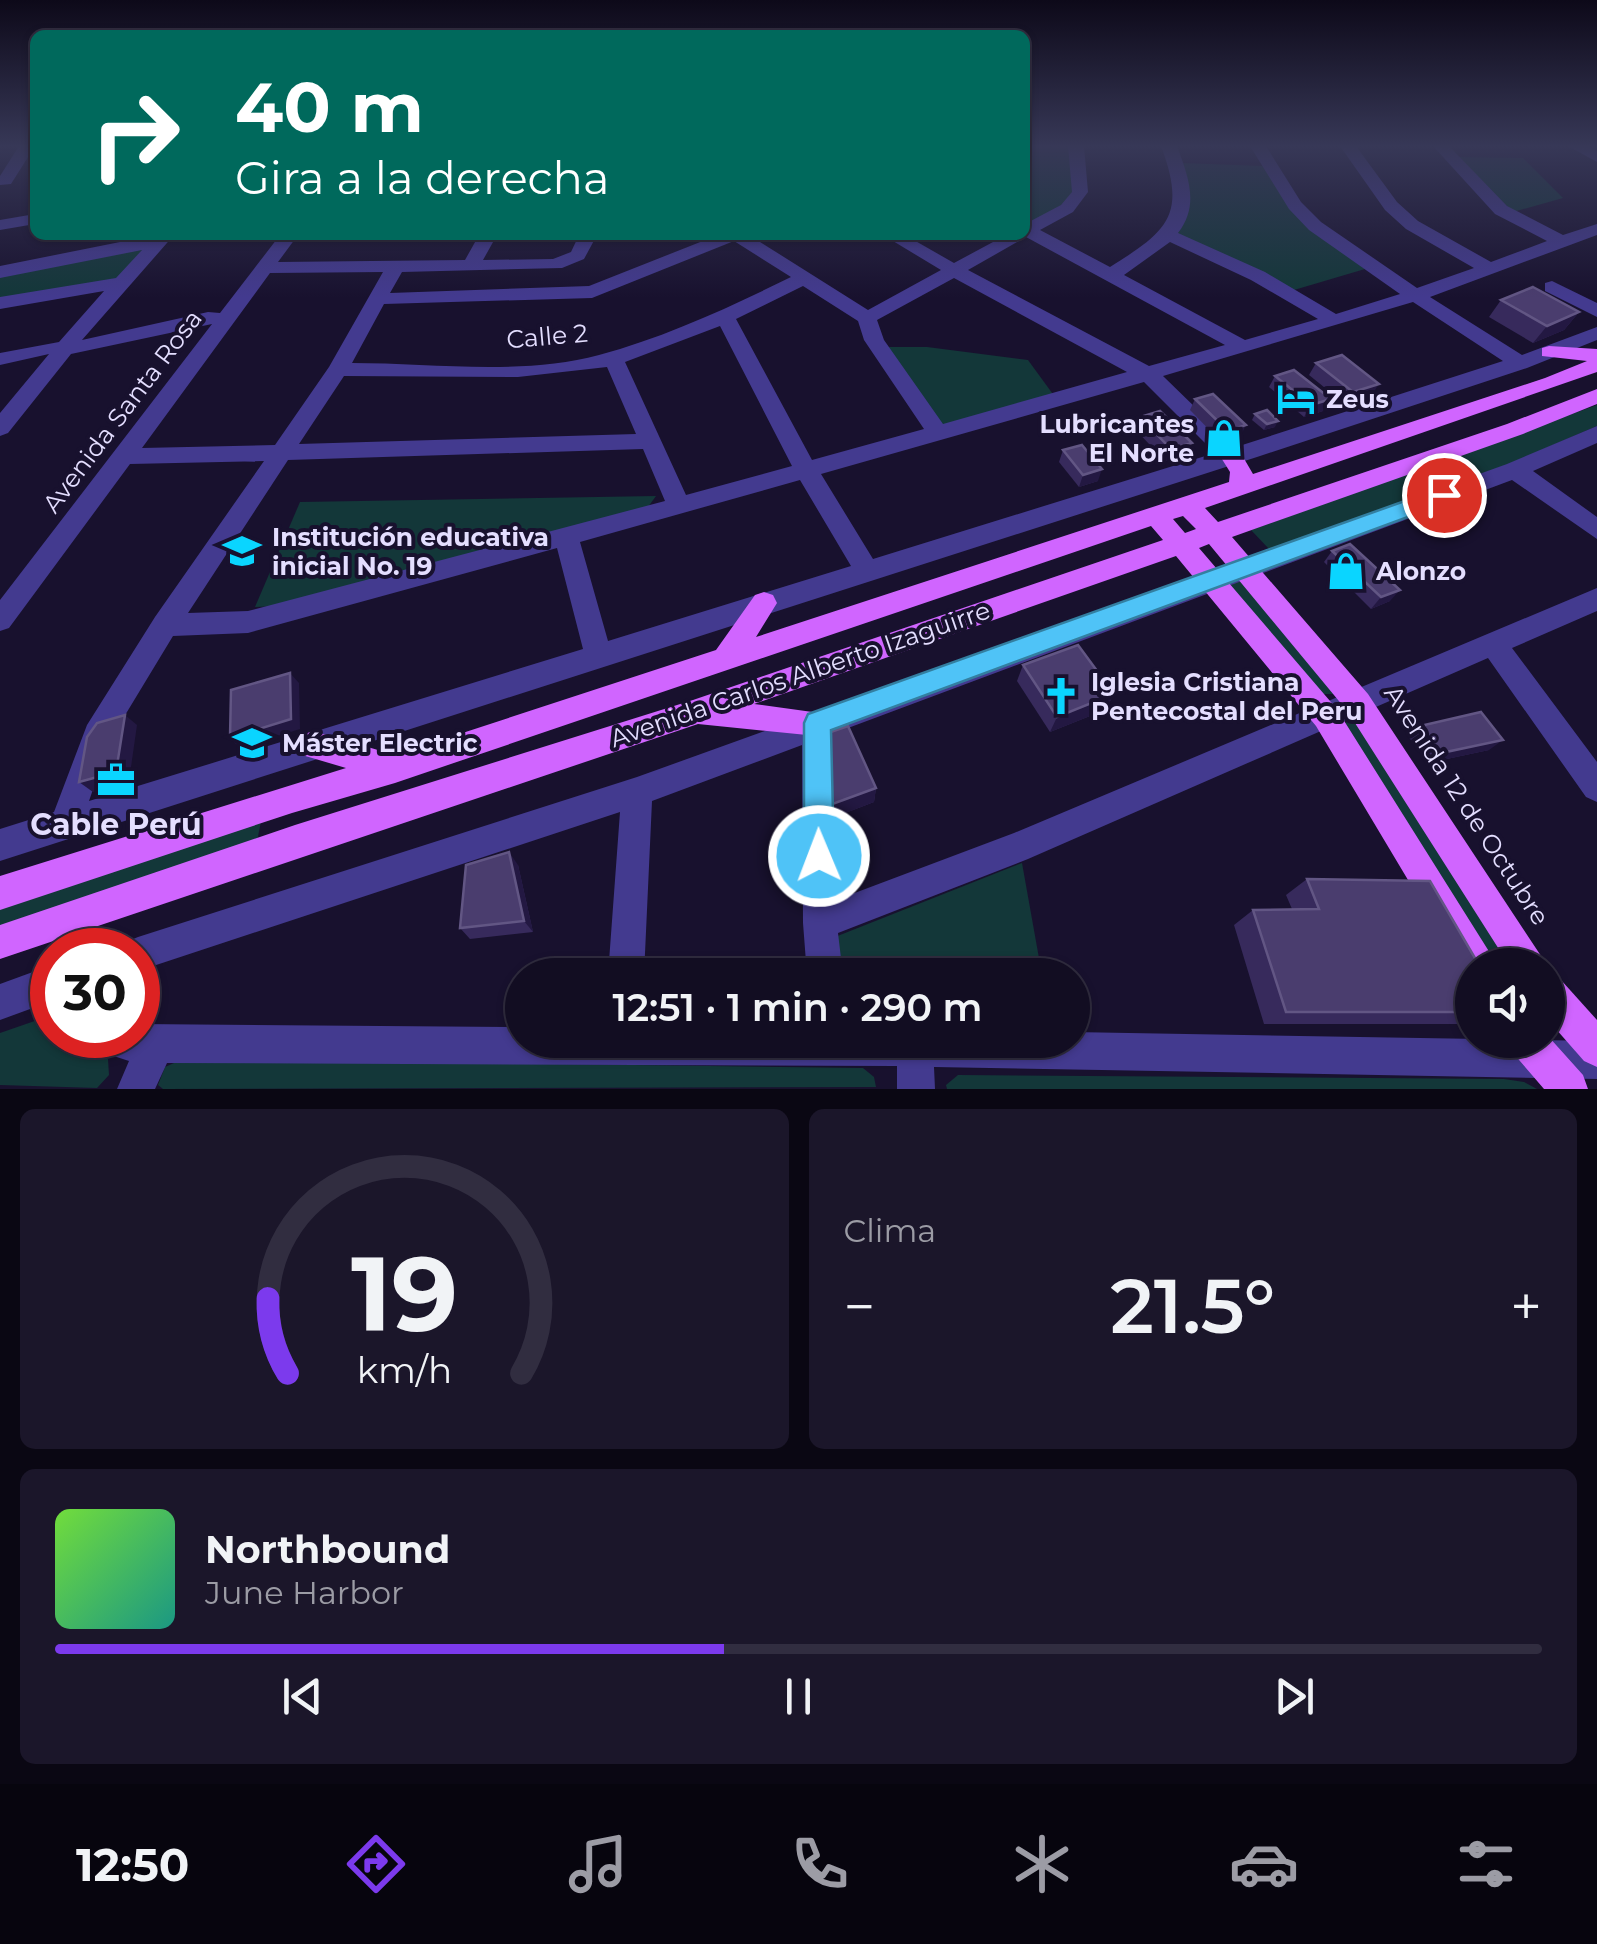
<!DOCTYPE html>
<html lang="es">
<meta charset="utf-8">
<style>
:root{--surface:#120d22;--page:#1b162a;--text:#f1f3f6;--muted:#9c9ca5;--line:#312d40;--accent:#7c3aed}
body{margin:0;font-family:Montserrat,sans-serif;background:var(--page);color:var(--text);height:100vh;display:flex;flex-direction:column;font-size:38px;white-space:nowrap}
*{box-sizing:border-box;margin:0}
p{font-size:32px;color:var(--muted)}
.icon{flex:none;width:55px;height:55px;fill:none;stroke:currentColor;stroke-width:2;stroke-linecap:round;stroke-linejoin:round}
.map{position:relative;height:1089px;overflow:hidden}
.drawer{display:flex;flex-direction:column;gap:20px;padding:20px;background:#0a0713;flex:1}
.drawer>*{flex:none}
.hud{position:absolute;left:30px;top:30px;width:1000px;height:210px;border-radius:15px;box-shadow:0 2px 8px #0004,0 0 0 2px var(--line);background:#00695c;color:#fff;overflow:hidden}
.tools{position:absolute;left:1455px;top:948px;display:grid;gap:20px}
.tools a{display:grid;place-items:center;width:110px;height:110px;border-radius:50%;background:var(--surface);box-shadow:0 2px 8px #0004,0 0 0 2px var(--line);font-size:50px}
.speed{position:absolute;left:30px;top:928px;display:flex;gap:20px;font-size:50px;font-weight:700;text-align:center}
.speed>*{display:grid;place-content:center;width:130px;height:130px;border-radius:50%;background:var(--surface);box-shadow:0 2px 8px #0004,0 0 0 2px var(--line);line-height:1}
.speed .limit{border:15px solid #d22;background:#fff;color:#111}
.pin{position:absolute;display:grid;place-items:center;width:85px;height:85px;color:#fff;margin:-42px;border:5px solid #fff;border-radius:50%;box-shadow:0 2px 10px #0007}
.me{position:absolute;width:110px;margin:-55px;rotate:359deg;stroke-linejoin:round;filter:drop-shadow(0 0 8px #0008)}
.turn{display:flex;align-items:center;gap:35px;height:210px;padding:0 40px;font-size:45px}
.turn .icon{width:130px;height:130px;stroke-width:2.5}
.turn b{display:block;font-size:70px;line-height:85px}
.big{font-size:75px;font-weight:600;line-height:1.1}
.drawer .widget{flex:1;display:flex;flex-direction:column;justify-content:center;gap:15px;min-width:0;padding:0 35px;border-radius:15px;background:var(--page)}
.drawer .dial{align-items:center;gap:0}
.dial svg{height:260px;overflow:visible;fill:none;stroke:var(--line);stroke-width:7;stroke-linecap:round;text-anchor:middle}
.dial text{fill:var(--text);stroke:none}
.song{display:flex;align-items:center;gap:30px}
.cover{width:120px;height:120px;border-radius:15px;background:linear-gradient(135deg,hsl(100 70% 55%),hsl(170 70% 35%))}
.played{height:10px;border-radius:5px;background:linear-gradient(90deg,var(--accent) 45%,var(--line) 45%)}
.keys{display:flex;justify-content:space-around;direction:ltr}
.heat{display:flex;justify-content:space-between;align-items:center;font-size:55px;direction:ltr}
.drawer .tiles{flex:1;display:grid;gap:20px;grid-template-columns:1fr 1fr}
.widget:last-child{grid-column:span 2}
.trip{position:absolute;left:505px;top:958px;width:585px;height:100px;border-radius:50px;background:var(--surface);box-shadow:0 2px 8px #0004,0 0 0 2px var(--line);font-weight:600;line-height:100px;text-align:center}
.tabs{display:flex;height:160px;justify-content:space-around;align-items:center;background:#07050e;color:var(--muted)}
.tabs .icon{width:70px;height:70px}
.tabs .active{color:var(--accent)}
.tabs b{font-size:45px;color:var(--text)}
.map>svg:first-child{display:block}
</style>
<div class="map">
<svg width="1597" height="1089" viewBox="0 0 1597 1089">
<rect width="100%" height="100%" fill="#18112e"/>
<g fill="#133739">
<path d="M1025,146H1069C1085,198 1069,203 1025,225Z"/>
<polygon points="1456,157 1523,158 1563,198 1513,212"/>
<path d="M1180,163L1264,166L1306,223L1365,269L1294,290L1176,233C1190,206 1192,192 1180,163Z"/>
<polygon points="151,245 119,280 0,301 0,275"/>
<polygon points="887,347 927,347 1028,360 1055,397 942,426"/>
<polygon points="1597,405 1597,426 1509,464 1269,549 1251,530"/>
<polygon points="656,496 648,507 279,606 255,607 300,502"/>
<polygon points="1243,580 1334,694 1323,694 1232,588 1230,584"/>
<polygon points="1351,721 1360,727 1511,965 1492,965 1341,724"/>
<polygon points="261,821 257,842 0,929 0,905"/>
<polygon points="1022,863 1042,975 836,975 835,937"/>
<polygon points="52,1015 52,1035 77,1035 80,1046 108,1059 109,1075 97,1088 0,1085 0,1033"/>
<polygon points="183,1059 863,1068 874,1077 876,1087 163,1089 158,1085 165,1067"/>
<polygon points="958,1075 1504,1079 1524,1082 1537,1089 947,1089 946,1085"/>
</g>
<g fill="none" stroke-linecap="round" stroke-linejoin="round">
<g fill="#433a8f" fill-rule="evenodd">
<polygon points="19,146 35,146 11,184 0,185 0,176"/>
<path d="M1068,146H1084L1088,192L1073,212L1040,230L1110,267C1168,231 1187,215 1161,146H1177C1188,176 1200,205 1178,233L1265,272L1336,314L1400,294L1309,230L1289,209L1250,146H1266L1301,202L1321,222L1417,288L1474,268L1406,229L1385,210L1340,146H1356L1397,202L1418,221L1491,262L1547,241L1495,214L1433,146H1449L1507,206L1563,235L1597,224V235L1430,297L1522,355L1597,327V340L1527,368L1257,457L0,861V829L54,812L87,725L155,617L264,461L130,464L9,628L0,631V600L212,324L71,354L8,433L0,436V413L49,354L0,365V353L59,342L104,291L0,309V297L116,278L142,250L0,278V266L155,235H174L82,340L208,312L220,313L280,235H298L278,262L465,260L479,235H497L483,260L553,259L571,252L579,235H597L584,259L562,268L402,272L390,293L589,286L718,235H749L868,310L941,270L883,235H905L954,263L1006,235H1025V224L1061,205L1072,192ZM1026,237L1225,345L1149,366L968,270ZM734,241L791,277C728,308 665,337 599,355C521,376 431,363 352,363L384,304L592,298ZM1170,242L1251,280L1318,319L1245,340L1124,275ZM383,272L329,367L275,445L142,448L270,273ZM954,278L1127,372L943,424L884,340L877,320ZM803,286L858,321L864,340L924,429L812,460L736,319ZM1413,302L1503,361L1236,447L1163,376ZM720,326L792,466L686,495L625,362ZM607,367L636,434L299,444L344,376L518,377ZM1144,382L1215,453L873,559L821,474ZM643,449L665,501L248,611L188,613L288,460ZM800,480L851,566L608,641L580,542ZM557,548L583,649L89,801L110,740L173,636L248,633Z"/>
<polygon points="1568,146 1588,146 1597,151 1597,162"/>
<polygon points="35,214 35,224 0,230 0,220"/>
<polygon points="1552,281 1597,303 1597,317 1545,291 1545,283"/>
<polygon points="1597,426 1597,443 1533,471 1597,517 1597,539 1512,480 832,734 836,900 1014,833 1597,588 1597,611 1512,648 1597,762 1597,802 1586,797 1488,658 1028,859 838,933 843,975 807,975 803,923 802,745 652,801 644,975 608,975 620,812 138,971 138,950 122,950 126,942 138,937 637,777 1507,464"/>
<polygon points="52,965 52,1001 0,1020 0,984"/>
<polygon points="138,1024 522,1027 522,1040 1072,1040 1072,1032 1597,1041 1597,1079 934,1067 935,1089 897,1089 897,1066 167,1063 155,1089 117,1089 129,1061 89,1048 84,1035 138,1035"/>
</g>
<g fill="#d065ff" fill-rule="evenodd">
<path d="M1549,346L1597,349V372L1205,508L1218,522L1507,424L1597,389V404L1523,434L1232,537L1368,694L1547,965H1509L1348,712L1209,544L1199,548L1336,708L1490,953L1496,965H1472V980L1466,977L1316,726L1176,556L754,704L827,714L832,723L827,732L817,736L698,724L0,959V925L295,825L693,700L1163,540L1151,526L395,783L292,813L0,910V876L346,768L302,755L298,745L302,735L313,731L395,755L716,650L755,595L764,592L773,595L777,603L756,637L1229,482L1230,472L1220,456L1223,450H1239L1253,474L1545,378L1587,361L1542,356V348ZM1183,516L1196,529L1185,533L1173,519Z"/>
<polygon points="1548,975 1561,980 1597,1020 1597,1067 1584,1061 1548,1020"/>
<polygon points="1548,1036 1583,1075 1588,1089 1544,1089 1513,1053 1507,1040 1548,1040"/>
</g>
</g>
<g fill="#372a5c">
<polygon points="1501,300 1579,312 1564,330 1533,343 1489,317"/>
<polygon points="1316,363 1371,396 1345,404 1309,375"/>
<polygon points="1275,376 1323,411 1304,417 1269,387"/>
<polygon points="1195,399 1240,437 1222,443 1190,410"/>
<polygon points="1255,414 1275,427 1264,430 1252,420"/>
<polygon points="1140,417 1186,455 1165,461 1135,429"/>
<polygon points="1063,450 1098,481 1079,487 1059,462"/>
<polygon points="1332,551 1390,601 1371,609 1324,562"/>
<polygon points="1023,665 1114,694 1105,710 1050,732 1017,681"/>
<polygon points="1420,726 1489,750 1428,763 1408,736"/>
<polygon points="822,735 876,788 874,802 827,820 821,750"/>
<polygon points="518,865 533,932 470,939 460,928"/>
<polygon points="1307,879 1472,965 1472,1024 1264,1024 1234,925 1253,910 1292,909 1286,895"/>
</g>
<g fill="#231842">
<polygon points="1579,312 1564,330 1533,343 1547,326"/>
<polygon points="1379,384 1371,396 1345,404 1353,392"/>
<polygon points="1331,399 1323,411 1304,417 1311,405"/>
<polygon points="1278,421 1275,427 1264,430 1267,424"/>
<polygon points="1246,425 1240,437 1222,443 1228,431"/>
<polygon points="1192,443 1186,455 1165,461 1171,449"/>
<polygon points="1102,469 1098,481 1079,487 1083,475"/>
<polygon points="1400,590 1390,601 1371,609 1381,597"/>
<polygon points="290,673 299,683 300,729 240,748 230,738"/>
<polygon points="1114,694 1105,710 1050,732 1057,717"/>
<polygon points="125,715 137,725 129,781 93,792 79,782"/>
<polygon points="1503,740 1489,750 1428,763 1441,753"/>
<polygon points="876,788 874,802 827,820 827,806"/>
<polygon points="509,852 518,865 533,932 524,921"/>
</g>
<g fill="#4a3d6e" stroke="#625684" stroke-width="2.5">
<polygon points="1533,287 1579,312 1547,326 1501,300"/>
<polygon points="1342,355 1379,384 1353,392 1316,363"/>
<polygon points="1294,370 1331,399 1311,405 1275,376"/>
<polygon points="1213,394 1246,425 1228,431 1195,399"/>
<polygon points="1267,410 1278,421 1267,424 1255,414"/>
<polygon points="1160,411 1192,443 1171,449 1140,417"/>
<polygon points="1082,445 1102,469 1083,475 1063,450"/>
<polygon points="1350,544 1400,590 1381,597 1332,551"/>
<polygon points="1078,645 1114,694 1057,717 1023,665"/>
<polygon points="290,673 291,719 230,738 231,690"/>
<polygon points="1481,712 1503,740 1441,753 1420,726"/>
<polygon points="125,715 116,772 79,782 87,737 97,723"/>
<polygon points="848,726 876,788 827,806 822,735"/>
<polygon points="509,852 524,921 460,928 466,865"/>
<polygon points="1307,879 1430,881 1479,965 1472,965 1472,1012 1286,1012 1253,910 1319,909"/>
</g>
<linearGradient id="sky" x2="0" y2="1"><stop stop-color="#0d0919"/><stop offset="0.49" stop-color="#373857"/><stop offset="1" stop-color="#373857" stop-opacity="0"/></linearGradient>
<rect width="1597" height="298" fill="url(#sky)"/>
<polygon fill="#4fc3f7" stroke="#337fa1" stroke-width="2.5" points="1444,487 1455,495 1451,501 831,730 834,856 830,867 819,871 809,867 804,856 804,723 808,714"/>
<defs>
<g id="hotel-bare" transform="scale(3)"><path d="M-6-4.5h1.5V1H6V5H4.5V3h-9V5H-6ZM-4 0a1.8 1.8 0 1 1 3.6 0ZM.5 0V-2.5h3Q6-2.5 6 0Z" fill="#0ad5ff" stroke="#18112e" stroke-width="2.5" paint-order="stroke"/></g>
<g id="shop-bare" transform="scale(3)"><path d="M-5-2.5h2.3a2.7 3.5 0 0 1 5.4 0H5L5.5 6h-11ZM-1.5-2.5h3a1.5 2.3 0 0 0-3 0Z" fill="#0ad5ff" stroke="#18112e" stroke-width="2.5" paint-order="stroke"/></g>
<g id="school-bare" transform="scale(3)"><path d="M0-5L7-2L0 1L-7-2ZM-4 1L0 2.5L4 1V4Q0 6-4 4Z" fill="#0ad5ff" stroke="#18112e" stroke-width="2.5" paint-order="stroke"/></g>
<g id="church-bare" transform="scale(3)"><path d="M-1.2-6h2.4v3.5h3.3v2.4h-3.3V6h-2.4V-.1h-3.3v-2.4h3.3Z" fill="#0ad5ff" stroke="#18112e" stroke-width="2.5" paint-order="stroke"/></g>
<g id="office-bare" transform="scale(3)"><path d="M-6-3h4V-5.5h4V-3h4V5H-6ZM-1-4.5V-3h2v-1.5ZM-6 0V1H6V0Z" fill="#0ad5ff" stroke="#18112e" stroke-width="2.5" paint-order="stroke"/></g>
</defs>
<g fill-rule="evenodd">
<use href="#hotel-bare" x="1296" y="399"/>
<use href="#shop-bare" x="1224" y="438"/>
<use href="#school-bare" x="242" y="551"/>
<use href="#shop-bare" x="1346" y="571"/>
<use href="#church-bare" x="1061" y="696"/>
<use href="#school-bare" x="252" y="743"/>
<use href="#office-bare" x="116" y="780"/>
</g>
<g text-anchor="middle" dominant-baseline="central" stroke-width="8" stroke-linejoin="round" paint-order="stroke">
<g font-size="25" fill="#e4deff" stroke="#18112e">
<text transform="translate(547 336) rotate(-5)">Calle 2</text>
<text transform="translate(122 411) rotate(-53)">Avenida Santa Rosa</text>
<text transform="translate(800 674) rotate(-19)">Avenida Carlos Alberto Izaguirre</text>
<text transform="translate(1467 805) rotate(57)">Avenida 12 de Octubre</text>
</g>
<g font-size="25" font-weight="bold" fill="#e4deff" stroke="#18112e" text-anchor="start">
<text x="1326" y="399">Zeus</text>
<text x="1194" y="424" text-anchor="end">Lubricantes<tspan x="1194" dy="29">El Norte</tspan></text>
<text x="272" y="537">Institución educativa<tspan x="272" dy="29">inicial No. 19</tspan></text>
<text x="1376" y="571">Alonzo</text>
<text x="1091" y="682">Iglesia Cristiana<tspan x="1091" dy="29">Pentecostal del Peru</tspan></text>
<text x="282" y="743">Máster Electric</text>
</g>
<g font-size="30" font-weight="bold" fill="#e4deff" stroke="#18112e">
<text x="116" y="824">Cable Perú</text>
</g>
</g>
</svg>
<div class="tools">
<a><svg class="icon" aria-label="sound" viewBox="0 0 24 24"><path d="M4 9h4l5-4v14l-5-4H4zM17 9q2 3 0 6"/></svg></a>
</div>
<div class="speed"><div class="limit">30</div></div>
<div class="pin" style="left:1444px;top:495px;background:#d93025"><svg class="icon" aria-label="arrive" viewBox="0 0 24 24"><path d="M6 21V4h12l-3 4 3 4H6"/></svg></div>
<svg class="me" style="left:819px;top:856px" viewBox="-20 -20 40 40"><circle r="17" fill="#4fc3f7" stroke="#fff" stroke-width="3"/><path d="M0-11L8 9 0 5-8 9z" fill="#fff"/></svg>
<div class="trip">12:51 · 1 min · 290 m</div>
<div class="hud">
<div class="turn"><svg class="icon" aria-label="right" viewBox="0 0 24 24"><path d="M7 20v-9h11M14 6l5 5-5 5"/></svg><div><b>40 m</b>Gira a la derecha</div></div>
</div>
</div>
<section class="drawer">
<div class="tiles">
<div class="widget dial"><svg viewBox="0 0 100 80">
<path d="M14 69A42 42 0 1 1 86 69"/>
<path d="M14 69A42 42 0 0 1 8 46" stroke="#7c3aed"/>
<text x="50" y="56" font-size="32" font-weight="700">19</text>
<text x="50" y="72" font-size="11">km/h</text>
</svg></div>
<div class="widget"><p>Clima</p>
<div class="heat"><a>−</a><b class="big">21.5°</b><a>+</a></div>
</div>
<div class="widget">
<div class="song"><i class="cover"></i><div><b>Northbound</b><p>June Harbor</p></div></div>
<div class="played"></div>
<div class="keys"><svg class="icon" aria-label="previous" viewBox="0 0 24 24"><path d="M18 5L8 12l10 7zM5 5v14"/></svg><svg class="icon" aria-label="pause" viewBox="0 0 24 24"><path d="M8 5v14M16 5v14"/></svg><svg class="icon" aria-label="next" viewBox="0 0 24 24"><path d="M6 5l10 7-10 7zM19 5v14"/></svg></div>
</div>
</div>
</section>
<nav class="tabs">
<b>12:50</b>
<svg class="icon active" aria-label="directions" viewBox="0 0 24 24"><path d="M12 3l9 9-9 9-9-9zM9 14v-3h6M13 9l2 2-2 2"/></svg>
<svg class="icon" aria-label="music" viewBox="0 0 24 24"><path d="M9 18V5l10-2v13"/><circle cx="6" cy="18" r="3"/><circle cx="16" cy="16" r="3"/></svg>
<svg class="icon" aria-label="phone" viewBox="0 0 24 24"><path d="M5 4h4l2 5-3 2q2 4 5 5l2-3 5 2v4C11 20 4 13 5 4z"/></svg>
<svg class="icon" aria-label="climate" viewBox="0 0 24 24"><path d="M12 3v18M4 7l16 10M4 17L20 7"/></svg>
<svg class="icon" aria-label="car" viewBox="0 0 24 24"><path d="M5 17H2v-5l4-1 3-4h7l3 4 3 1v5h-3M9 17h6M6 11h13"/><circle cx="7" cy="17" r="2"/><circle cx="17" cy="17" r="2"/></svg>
<svg class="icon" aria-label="filters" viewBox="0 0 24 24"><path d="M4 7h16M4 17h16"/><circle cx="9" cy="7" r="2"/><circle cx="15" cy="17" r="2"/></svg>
</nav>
